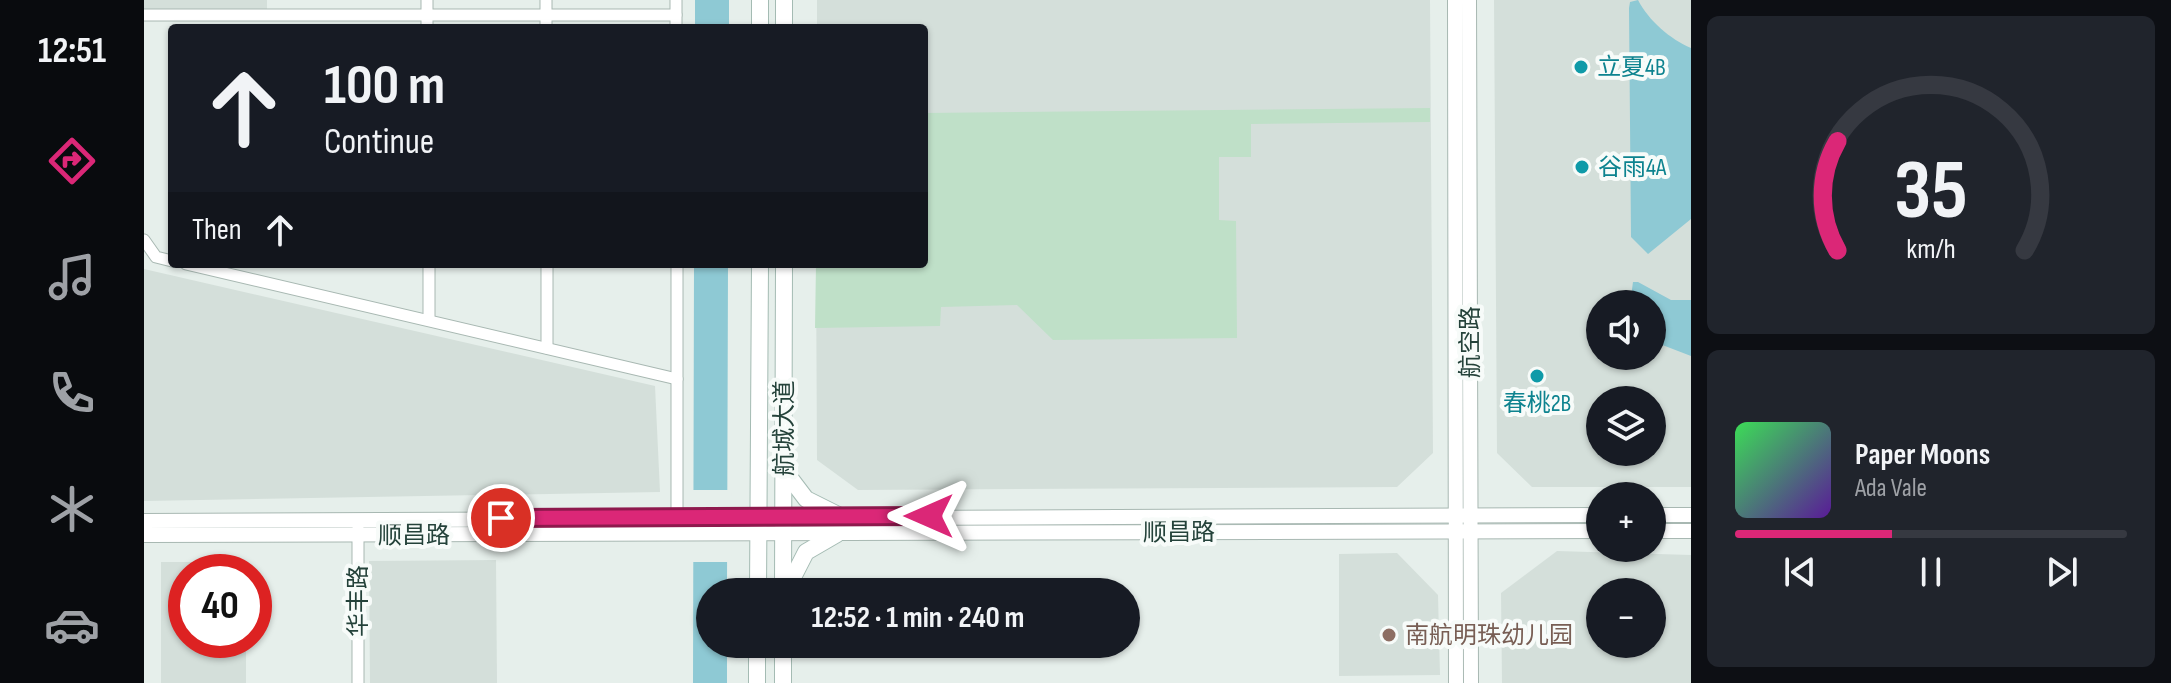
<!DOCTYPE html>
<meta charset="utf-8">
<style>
:root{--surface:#171b24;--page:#20242c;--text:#f1f3f6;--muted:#9ea1a6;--line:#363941;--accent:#db2777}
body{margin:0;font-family:"Sofia Sans Condensed","Noto Sans SC",sans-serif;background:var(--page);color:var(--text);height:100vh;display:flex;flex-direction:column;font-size:30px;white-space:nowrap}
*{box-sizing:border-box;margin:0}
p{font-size:26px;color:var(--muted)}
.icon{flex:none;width:44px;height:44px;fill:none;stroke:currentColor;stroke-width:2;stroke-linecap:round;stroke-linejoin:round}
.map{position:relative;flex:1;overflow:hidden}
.panel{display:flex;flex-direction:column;gap:16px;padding:16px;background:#0d0f14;width:480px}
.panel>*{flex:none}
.hud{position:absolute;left:24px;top:24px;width:760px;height:244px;border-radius:8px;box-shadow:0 2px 6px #0004;background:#171b24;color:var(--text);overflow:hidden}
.fabs{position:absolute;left:1442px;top:290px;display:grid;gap:16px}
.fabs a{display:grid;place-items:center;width:80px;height:80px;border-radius:50%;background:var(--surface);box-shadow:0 2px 6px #0004;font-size:40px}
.speed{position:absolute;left:24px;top:554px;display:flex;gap:16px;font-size:40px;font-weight:700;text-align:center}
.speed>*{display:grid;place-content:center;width:104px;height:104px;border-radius:50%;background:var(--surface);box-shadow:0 2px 6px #0004;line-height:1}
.speed .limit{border:12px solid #d22;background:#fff;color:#111}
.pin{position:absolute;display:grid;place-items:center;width:68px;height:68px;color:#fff;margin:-34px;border:4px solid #fff;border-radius:50%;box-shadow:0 2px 8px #0007}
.me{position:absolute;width:88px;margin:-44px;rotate:270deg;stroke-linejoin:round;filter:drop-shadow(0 0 6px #0008)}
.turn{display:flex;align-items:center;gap:28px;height:168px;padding:0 24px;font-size:36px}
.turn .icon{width:104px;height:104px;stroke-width:2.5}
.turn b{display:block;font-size:56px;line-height:68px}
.then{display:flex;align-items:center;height:76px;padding:0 24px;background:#0003;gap:16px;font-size:30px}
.panel .card{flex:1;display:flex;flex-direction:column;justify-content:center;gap:12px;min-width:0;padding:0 28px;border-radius:12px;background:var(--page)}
.panel .dial{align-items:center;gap:0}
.dial svg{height:208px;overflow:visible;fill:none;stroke:var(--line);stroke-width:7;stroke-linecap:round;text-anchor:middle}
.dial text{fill:var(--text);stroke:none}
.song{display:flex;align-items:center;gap:24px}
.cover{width:96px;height:96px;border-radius:12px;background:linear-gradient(135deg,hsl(130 70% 55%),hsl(270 70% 35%))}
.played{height:8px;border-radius:4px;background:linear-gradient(90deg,var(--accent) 40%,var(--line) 40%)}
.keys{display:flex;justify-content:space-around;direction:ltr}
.trip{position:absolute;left:552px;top:578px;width:444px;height:80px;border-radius:40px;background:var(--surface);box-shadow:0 2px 6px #0004;font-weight:700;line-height:80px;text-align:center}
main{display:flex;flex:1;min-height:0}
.menu{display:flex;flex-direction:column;width:144px;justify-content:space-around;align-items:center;background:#090b0e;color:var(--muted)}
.menu .icon{width:56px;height:56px}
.menu .on{color:var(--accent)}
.menu b{font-size:36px;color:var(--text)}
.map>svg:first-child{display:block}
</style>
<main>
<nav class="menu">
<b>12:51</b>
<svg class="icon on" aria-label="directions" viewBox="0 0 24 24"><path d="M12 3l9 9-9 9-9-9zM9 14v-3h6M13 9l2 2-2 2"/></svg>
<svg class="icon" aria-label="music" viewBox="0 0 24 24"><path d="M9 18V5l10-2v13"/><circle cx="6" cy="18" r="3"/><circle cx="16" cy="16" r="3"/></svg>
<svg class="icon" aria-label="phone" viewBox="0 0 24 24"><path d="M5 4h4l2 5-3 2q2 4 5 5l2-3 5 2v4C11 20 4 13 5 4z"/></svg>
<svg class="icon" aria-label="climate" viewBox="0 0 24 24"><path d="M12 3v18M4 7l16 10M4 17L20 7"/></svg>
<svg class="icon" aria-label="car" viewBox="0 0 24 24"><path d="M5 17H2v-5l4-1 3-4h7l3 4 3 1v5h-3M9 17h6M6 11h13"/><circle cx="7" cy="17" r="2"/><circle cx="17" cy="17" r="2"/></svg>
</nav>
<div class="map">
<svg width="1547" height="683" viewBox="0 0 1547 683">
<rect width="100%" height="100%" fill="#e6efeb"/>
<g fill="#d4dfda" fill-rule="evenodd">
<polygon points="0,0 123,0 123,12 0,11"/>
<polygon points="673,0 1286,0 1289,453 1253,487 714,490 673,460 672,264 780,264 780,28 673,28"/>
<path d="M1350,0H1547V487H1388L1353,453ZM1456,304H1508V356H1456ZM1456,400H1508V452H1456Z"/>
<polygon points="0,269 511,386 516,492 0,501"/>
<path d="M1413,551L1547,555V683H1358L1357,593ZM1508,592V644H1456V592Z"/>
<polygon points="1253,553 1294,595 1296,675 1195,676 1195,554"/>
<polygon points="352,560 353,683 226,683 225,561"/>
<polygon points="17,562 102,562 102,572 42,572 42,640 102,640 102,683 17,683"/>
</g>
<polygon fill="#bfe0c8" points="1286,108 1286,122 1107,124 1107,157 1075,157 1075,220 1092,221 1093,338 909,340 873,305 797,307 796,326 671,328 672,264 780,264 780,113"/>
<g fill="#8ec9d4">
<rect x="551" y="0" width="34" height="28"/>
<path d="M1494,0C1505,21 1526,39 1547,48V219L1504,254L1487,237L1485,8L1486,2Z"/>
<polygon points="550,264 584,264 583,592 566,592 566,644 583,644 583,683 549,683"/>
<polygon points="1489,282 1494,282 1527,300 1547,300 1547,356 1508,341 1508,304 1486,304"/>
</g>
<polygon fill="#e6efeb" points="545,490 588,490 587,562 545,562"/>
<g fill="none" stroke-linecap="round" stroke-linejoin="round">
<g stroke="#a8b8b2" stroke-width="13">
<g id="minor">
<polyline points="283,0 283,28"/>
<polyline points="402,0 402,28"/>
<polyline points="532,0 532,28"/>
<polyline points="0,15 532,15"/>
<polyline points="0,240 12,257 28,261"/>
<polyline points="42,264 533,379"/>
<polyline points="285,264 285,320"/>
<polyline points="403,264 403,348"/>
<polyline points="533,264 533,523"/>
<polyline points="214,528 214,683"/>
</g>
</g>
<g stroke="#a8b8b2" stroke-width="16">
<g id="tertiary">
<polyline points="1311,0 1312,683"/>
<polyline points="1325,0 1327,683"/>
<polyline points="1508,515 1547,515"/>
<polyline points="0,521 1456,515"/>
<polyline points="1508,531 1547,531"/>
<polyline points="0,535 1456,531"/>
</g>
</g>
<g stroke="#a4bbb3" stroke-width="18">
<g id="secondary">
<polyline points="616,28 616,0"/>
<polyline points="640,28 640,0"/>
<polyline points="640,470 662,499 696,516"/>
<polyline points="642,591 662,552 693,534"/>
<polyline points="614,592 616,264"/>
<polyline points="639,592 640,264"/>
<polyline points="613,683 613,644"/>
<polyline points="639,683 639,644"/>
</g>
</g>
<use href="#minor" stroke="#fff" stroke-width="11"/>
<use href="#tertiary" stroke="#fff" stroke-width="14"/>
<use href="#secondary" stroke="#fff" stroke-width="16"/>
</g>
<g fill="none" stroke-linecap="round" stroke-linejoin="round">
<g stroke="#8e194d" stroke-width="20">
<polyline id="route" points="357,518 785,516"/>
</g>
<use href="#route" stroke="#db2777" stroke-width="14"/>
</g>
<g fill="#0f9aa8" stroke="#f7fbf9" stroke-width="3">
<circle cx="1437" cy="67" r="8"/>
<circle cx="1438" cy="167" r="8"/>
<circle cx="1393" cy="376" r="8"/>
</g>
<circle fill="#8d6e63" stroke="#f7fbf9" stroke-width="3" cx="1245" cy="635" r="8"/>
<g text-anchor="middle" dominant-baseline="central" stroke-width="8" stroke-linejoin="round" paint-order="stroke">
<g font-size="24" fill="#0d838f" stroke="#f7fbf9" text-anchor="start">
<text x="1453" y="67">立夏4B</text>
<text x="1454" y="167">谷雨4A</text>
<text x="1393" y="403" text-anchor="middle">春桃2B</text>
</g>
<g font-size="24" fill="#24423a" stroke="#f7fbf9">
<text transform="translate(1326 342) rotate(-90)">航空路</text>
<text transform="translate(640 428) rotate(-90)">航城大道</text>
<text x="1035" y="532">顺昌路</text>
<text x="270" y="535">顺昌路</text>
<text transform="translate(214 601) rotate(-90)">华丰路</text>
</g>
<g font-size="24" fill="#785e54" stroke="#f7fbf9" text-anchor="start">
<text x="1261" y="635">南航明珠幼儿园</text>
</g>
</g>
</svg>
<div class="fabs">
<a><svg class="icon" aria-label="sound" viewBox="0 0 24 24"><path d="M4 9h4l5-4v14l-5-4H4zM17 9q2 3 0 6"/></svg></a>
<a><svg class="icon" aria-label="layers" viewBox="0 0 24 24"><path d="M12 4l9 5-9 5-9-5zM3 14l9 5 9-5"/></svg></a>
<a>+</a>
<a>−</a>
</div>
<div class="speed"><div class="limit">40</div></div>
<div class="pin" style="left:357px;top:518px;background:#d93025"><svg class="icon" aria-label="arrive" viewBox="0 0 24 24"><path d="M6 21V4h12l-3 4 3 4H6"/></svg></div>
<svg class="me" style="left:785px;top:516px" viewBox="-20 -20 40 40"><path d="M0-17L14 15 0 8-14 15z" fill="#db2777" stroke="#fff" stroke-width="4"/></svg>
<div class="trip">12:52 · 1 min · 240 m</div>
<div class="hud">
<div class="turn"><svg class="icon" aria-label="ahead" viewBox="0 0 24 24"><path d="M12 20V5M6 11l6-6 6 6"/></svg><div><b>100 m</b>Continue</div></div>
<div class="then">Then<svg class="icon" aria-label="ahead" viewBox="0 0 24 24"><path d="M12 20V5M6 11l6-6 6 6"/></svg></div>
</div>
</div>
<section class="panel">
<div class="card dial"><svg viewBox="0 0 100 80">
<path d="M14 69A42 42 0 1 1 86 69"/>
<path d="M14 69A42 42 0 0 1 14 27" stroke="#db2777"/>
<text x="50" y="56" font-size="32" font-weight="700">35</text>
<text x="50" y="72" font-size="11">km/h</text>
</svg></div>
<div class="card">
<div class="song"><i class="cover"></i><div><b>Paper Moons</b><p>Ada Vale</p></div></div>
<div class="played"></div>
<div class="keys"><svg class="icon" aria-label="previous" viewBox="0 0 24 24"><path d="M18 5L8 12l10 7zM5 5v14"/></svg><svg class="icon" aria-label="pause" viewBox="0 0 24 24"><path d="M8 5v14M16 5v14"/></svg><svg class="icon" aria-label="next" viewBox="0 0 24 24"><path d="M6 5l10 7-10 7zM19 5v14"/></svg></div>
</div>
</section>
</main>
